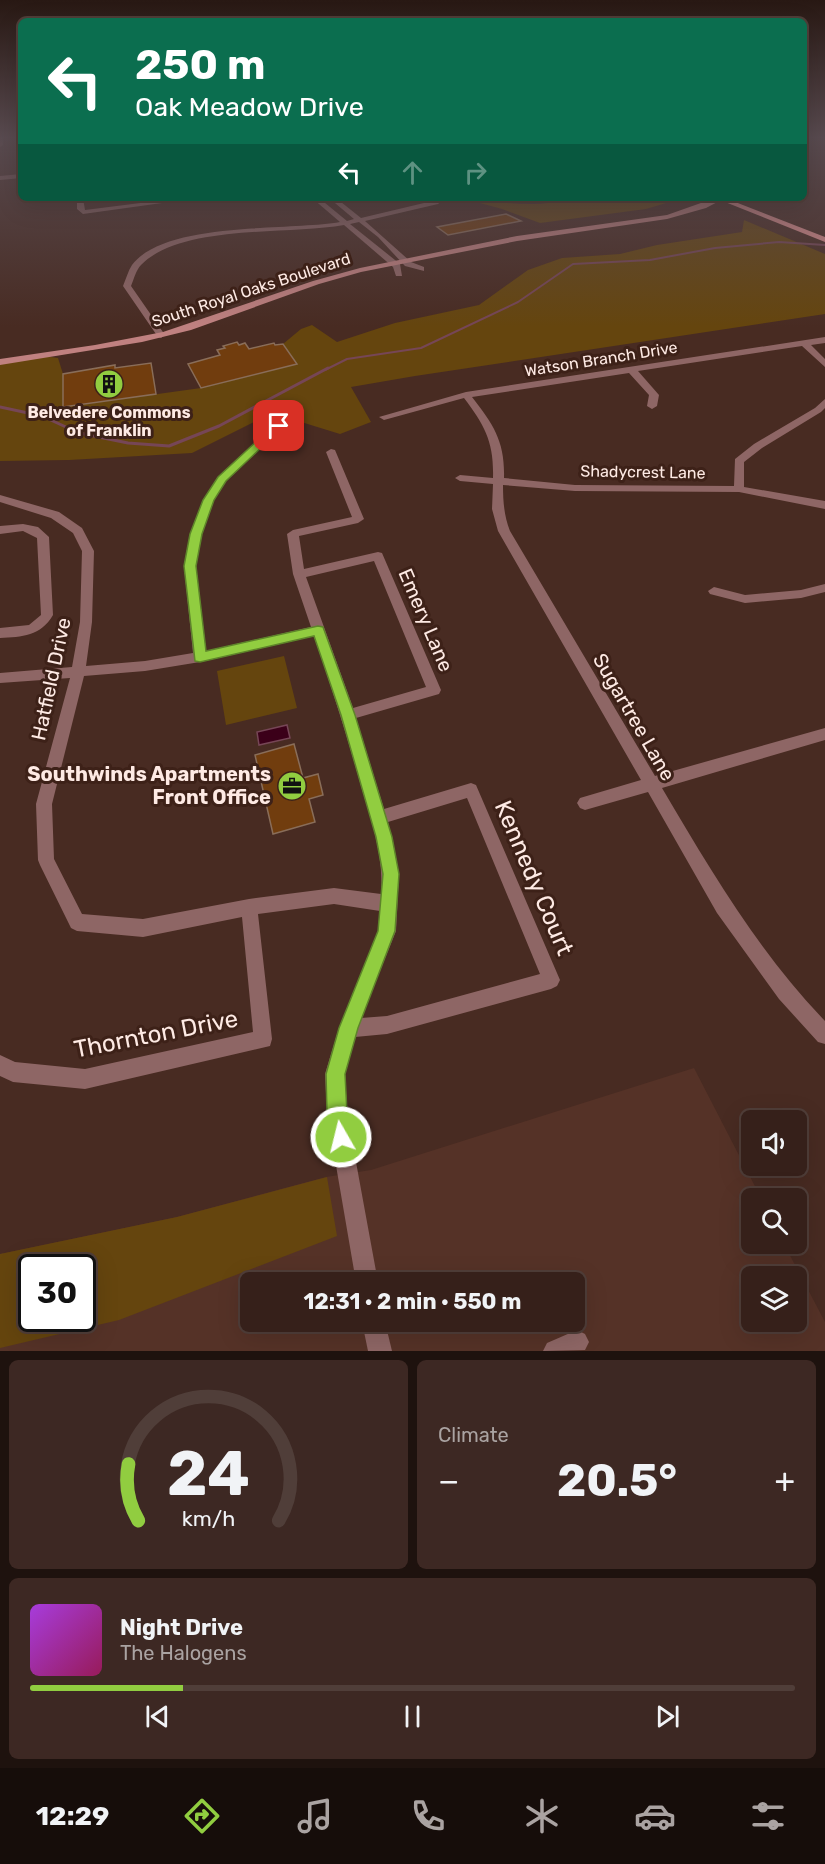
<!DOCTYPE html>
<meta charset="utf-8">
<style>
:root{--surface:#36201a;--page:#3d2823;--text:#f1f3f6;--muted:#aaa3a2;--line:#503e39;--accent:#91cd40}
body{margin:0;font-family:Rubik,sans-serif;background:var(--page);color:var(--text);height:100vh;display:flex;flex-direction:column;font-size:22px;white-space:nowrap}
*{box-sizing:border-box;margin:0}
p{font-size:20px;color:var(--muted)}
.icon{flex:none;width:33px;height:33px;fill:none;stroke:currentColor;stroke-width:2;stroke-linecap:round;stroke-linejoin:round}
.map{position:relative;height:1351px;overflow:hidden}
.sheet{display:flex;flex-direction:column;gap:9px;padding:9px;background:#1e120e;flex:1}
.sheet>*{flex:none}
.banner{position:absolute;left:18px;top:18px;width:789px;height:183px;border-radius:9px;box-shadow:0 6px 24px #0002,0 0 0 2px var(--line);background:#0b6e4f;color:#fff;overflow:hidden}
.tools{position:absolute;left:741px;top:1110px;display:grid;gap:12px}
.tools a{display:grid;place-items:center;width:66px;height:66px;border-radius:9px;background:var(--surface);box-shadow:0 6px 24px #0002,0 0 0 2px var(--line);font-size:30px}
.speed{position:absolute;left:18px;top:1254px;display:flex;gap:12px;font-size:30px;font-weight:700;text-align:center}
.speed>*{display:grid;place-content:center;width:78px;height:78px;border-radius:50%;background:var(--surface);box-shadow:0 6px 24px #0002,0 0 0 2px var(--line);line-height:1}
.speed .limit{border:3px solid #111;border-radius:9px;background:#fff;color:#111}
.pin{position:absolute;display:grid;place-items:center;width:51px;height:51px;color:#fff;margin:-26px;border-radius:12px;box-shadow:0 3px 9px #0006}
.me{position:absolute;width:66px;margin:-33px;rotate:352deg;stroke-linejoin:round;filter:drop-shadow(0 0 4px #0008)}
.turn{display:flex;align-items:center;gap:21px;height:126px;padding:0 18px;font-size:27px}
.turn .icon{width:78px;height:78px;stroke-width:2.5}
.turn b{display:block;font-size:42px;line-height:51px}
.lanes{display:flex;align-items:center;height:57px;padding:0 18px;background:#0003;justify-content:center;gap:30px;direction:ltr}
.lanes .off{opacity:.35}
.big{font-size:45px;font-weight:700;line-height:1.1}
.sheet .tile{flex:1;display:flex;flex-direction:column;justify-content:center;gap:9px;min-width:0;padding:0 21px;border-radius:9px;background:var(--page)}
.sheet .dial{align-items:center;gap:0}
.dial svg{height:156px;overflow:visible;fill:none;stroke:var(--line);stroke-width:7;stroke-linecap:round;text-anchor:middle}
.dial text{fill:var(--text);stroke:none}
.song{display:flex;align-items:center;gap:18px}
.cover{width:72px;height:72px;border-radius:9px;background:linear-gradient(135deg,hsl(280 70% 55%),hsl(330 70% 35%))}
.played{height:6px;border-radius:3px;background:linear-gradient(90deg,var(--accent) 20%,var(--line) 20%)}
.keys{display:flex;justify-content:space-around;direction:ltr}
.heat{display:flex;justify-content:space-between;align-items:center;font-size:33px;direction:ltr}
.sheet .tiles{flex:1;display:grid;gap:9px;grid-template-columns:1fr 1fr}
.tile:last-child{grid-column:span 2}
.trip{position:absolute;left:240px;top:1272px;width:345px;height:60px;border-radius:9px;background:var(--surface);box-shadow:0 6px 24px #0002,0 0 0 2px var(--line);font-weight:700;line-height:60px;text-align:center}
.tab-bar{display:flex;height:96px;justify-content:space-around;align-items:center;background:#160d0a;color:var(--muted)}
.tab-bar .icon{width:42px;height:42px}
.tab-bar .active{color:var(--accent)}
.tab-bar b{font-size:27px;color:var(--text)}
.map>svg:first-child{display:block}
</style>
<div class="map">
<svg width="825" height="1351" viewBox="0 0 825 1351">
<rect width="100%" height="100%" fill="#482b22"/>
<path fill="#553227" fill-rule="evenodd" d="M694,1068L761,1198H752V1244H784L825,1322V1351H0V1254L177,1217L326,1177L371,1170ZM32,1268H82V1318H32ZM752,1276H796V1322H752ZM250,1282H574V1322H250Z"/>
<g fill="#65450e" fill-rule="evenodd">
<path d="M463,198C493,201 540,210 568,198H683L646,209L540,223L502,209L480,203H462Z"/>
<polygon points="744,220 825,254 825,314 415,376 351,387 371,422 340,434 272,413 192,453 69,460 0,461 0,362 44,356 58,358 63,374 64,407 201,388 297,364 283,344 301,329 312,325 337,342 395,323 479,305 528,270 562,258 620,254 657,245 742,232"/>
<polygon points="284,656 297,708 226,725 217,671"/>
<path d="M327,1177L337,1236L119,1320L0,1348V1254L177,1217ZM32,1268H82V1318H32Z"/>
</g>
<polygon fill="#3b0019" stroke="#764656" stroke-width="1.5" points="287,725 290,738 259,745 257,732"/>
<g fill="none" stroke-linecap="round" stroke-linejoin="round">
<polyline stroke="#764656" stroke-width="2" points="325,370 347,359 421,348 518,302 573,264 650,260 715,248 779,242 825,245"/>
<polyline stroke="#764656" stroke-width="3" points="0,407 42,416 79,433 128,443 169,446 219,426 328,368"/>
</g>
<g fill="#713d0e" stroke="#896d59" stroke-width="1.5">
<polygon points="506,214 521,221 448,235 437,227"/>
<polygon points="237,342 239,345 245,343 249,349 274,343 275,345 283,344 297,364 201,388 188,364 220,355 217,350 225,348 223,346"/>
<polygon points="151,363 156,394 63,407 63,374 115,365 115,368"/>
<polygon points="294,744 303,778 318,774 323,795 309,799 315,822 273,834 255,755"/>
</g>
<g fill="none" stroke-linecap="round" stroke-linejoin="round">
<g fill="#8e6665" fill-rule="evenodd">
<polygon points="0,138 3,138 3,145 0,147"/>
<polygon points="21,174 21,178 0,180 0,176"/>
<polygon points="77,198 83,198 85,210 180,198 198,198 83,214 77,209"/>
<path d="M312,198H319L347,221L354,219L329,198H336L361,218L445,198L438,204L365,221L411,262L424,267V271L405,266L378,237L359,222L350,224L400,264L402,276H396L393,267L344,225C288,235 181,224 141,265C136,270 134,279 131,286L165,335L161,338L158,337L123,286C126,279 128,271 132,265C165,221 289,231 340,222Z"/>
<path d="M825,337V343L811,345L825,359V367L802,346L638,371L659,395L657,406L652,409L647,406L649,395L629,373L472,397C494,425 505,442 504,478L575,485L734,486L735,459L754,444L815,408L825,399V408L821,412L762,448L744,462V487L825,501V509L739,492L575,491L503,485C503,501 504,516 510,531L655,776L825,728V740L662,788C711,871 758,951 825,1021V1044L818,1042L779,999L717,913L648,792L585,810L580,808L577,803L580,798L641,780L498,531L492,509L493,484L460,481L455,478L460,475L493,478C494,442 485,426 464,398L384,420L379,417L466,392Z"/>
<path d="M279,423L282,424V428L226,481L214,500L202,534L196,566L206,651L311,627L293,574L287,534L293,530L352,517L326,452L331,449L335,450L364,519L358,523L299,536L304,569L378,552L382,553L441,690L439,694L356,718L384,809L471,783L476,785L560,980L557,986L551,989L387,1034L355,1037L345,1074L347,1113L378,1282H356L327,1113L325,1074L339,1028L378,931L380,911L334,904L258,914L272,1039L270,1046L85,1089L13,1082L0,1076V1055L15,1062L85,1069L253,1032L242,917L143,937L77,931L71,928L40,865L38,860L36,804L70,678L0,683V673L72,667L80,622L82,551L73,533L51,518L0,502V495L59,512L82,528L94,551L92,622L86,666L145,661L193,653L184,566L190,534L204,500L218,477ZM374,561L426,687L353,708L306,577ZM314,636C331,686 347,735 361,786C372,822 384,857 381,894L334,888L249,899L143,919L82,914L54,859L52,804L84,676L145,671L200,662ZM467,798L540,974L387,1016L361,1018L396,931L399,874L388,822Z"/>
<path d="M23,524L38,527L49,537L53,615C41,636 22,637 0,638V628L29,625L41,615L37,538L23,531L0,534V526Z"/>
<polygon points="825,584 825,592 801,598 745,603 710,594 708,591 714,587 745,595 801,590"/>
<polygon points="362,1322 385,1322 392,1351 368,1351"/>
<polygon points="577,1330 585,1334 589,1342 585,1350 543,1351 547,1343"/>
</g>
<polygon fill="#c08180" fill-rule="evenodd" points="715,198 725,198 706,208 667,219 517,241 361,272 319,284 191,330 142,342 0,365 0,359 95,345 163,332 313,281 360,268 517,236 667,215"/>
<polygon fill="#e79595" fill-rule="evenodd" points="715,198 725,198 825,237 825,242"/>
</g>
<linearGradient id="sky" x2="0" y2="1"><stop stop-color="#281813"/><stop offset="0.42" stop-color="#584a4f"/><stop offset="1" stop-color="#584a4f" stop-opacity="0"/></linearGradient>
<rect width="825" height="327" fill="url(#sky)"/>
<polygon fill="#91cd40" stroke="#5e852a" stroke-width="1.5" points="275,424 284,426 226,481 214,500 202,534 196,566 206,651 318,626 323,627 355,715 392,837 399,874 395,931 358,1028 345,1074 347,1113 351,1137 348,1144 341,1147 334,1144 327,1113 326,1074 339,1028 378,931 383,874 376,837 341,715 314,636 200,662 195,661 184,566 190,534 203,500 218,477"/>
<defs>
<g id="building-disc" transform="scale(1.5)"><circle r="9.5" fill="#91cd40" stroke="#3d2118"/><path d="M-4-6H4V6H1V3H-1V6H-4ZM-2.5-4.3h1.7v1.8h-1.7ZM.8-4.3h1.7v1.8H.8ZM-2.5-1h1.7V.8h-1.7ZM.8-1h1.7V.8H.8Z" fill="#111"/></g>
<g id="office-disc" transform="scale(1.5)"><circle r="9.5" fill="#91cd40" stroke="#3d2118"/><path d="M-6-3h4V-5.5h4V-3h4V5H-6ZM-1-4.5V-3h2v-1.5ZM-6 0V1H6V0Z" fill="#111"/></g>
</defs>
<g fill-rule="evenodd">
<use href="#building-disc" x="109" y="384"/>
<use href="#office-disc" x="292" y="786"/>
</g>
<g text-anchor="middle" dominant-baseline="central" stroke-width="6" stroke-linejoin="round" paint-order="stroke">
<g font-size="16" fill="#feeae4" stroke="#3d2118">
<text transform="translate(251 290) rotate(-18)">South Royal Oaks Boulevard</text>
<text transform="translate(601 359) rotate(-9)">Watson Branch Drive</text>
<text transform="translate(643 472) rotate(1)">Shadycrest Lane</text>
</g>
<g font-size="16" font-weight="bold" fill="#feeae4" stroke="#3d2118">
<text x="109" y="412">Belvedere Commons<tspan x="109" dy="18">of Franklin</tspan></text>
</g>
<g font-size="20" fill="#feeae4" stroke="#3d2118">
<text transform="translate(426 620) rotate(67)">Emery Lane</text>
<text transform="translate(51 679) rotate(-78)">Hatfield Drive</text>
<text transform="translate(634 717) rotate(60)">Sugartree Lane</text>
</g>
<g font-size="20" font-weight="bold" fill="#feeae4" stroke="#3d2118" text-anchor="end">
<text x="271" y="774">Southwinds Apartments<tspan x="271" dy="23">Front Office</tspan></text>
</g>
<g font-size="24" fill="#feeae4" stroke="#3d2118">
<text transform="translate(534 878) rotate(67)">Kennedy Court</text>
<text transform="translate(156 1034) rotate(-11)">Thornton Drive</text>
</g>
</g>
</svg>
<div class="tools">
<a><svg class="icon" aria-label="sound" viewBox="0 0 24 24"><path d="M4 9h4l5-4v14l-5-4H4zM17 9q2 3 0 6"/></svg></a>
<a><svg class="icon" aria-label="search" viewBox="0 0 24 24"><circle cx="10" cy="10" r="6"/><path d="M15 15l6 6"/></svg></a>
<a><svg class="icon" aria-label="layers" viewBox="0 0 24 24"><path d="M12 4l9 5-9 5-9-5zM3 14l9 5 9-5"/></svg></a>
</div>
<div class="speed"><div class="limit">30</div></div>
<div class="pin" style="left:279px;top:426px;background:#d93025"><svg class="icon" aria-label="arrive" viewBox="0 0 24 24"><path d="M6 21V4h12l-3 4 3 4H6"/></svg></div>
<svg class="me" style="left:341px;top:1137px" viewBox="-20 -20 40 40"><circle r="17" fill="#91cd40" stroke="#fff" stroke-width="3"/><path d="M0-11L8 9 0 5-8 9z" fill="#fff"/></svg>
<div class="trip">12:31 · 2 min · 550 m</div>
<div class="banner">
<div class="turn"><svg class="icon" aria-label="left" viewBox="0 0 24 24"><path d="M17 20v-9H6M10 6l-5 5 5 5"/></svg><div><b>250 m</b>Oak Meadow Drive</div></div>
<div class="lanes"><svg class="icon" aria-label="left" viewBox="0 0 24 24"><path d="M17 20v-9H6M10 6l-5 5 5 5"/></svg><svg class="icon off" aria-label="ahead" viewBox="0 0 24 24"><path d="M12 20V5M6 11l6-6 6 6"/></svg><svg class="icon off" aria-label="right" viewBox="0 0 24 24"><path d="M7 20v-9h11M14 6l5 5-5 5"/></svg></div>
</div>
</div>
<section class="sheet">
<div class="tiles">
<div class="tile dial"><svg viewBox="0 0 100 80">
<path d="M14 69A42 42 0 1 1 86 69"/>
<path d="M14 69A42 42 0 0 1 9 40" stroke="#91cd40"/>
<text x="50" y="56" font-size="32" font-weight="700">24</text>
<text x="50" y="72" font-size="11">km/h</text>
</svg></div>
<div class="tile"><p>Climate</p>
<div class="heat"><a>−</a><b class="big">20.5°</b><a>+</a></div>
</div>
<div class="tile">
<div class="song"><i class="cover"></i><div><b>Night Drive</b><p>The Halogens</p></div></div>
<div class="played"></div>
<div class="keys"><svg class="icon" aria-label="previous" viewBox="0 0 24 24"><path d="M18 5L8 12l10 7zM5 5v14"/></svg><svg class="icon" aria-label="pause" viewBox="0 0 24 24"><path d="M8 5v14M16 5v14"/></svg><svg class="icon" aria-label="next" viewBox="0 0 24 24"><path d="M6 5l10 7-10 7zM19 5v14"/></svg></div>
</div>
</div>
</section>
<nav class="tab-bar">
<b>12:29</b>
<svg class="icon active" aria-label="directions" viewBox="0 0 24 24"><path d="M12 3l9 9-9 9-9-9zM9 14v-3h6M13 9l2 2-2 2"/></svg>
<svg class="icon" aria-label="music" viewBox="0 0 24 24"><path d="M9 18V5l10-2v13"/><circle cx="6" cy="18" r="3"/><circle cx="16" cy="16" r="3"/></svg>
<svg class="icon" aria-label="phone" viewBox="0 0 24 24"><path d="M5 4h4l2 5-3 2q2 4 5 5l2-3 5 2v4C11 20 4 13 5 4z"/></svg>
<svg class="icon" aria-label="climate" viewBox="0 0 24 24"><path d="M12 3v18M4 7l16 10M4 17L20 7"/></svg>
<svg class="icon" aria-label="car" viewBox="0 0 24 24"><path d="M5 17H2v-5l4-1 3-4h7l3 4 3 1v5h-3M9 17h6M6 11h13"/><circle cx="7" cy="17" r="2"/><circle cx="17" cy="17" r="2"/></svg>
<svg class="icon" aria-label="filters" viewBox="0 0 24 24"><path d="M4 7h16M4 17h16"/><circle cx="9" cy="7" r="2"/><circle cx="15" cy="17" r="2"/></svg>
</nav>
